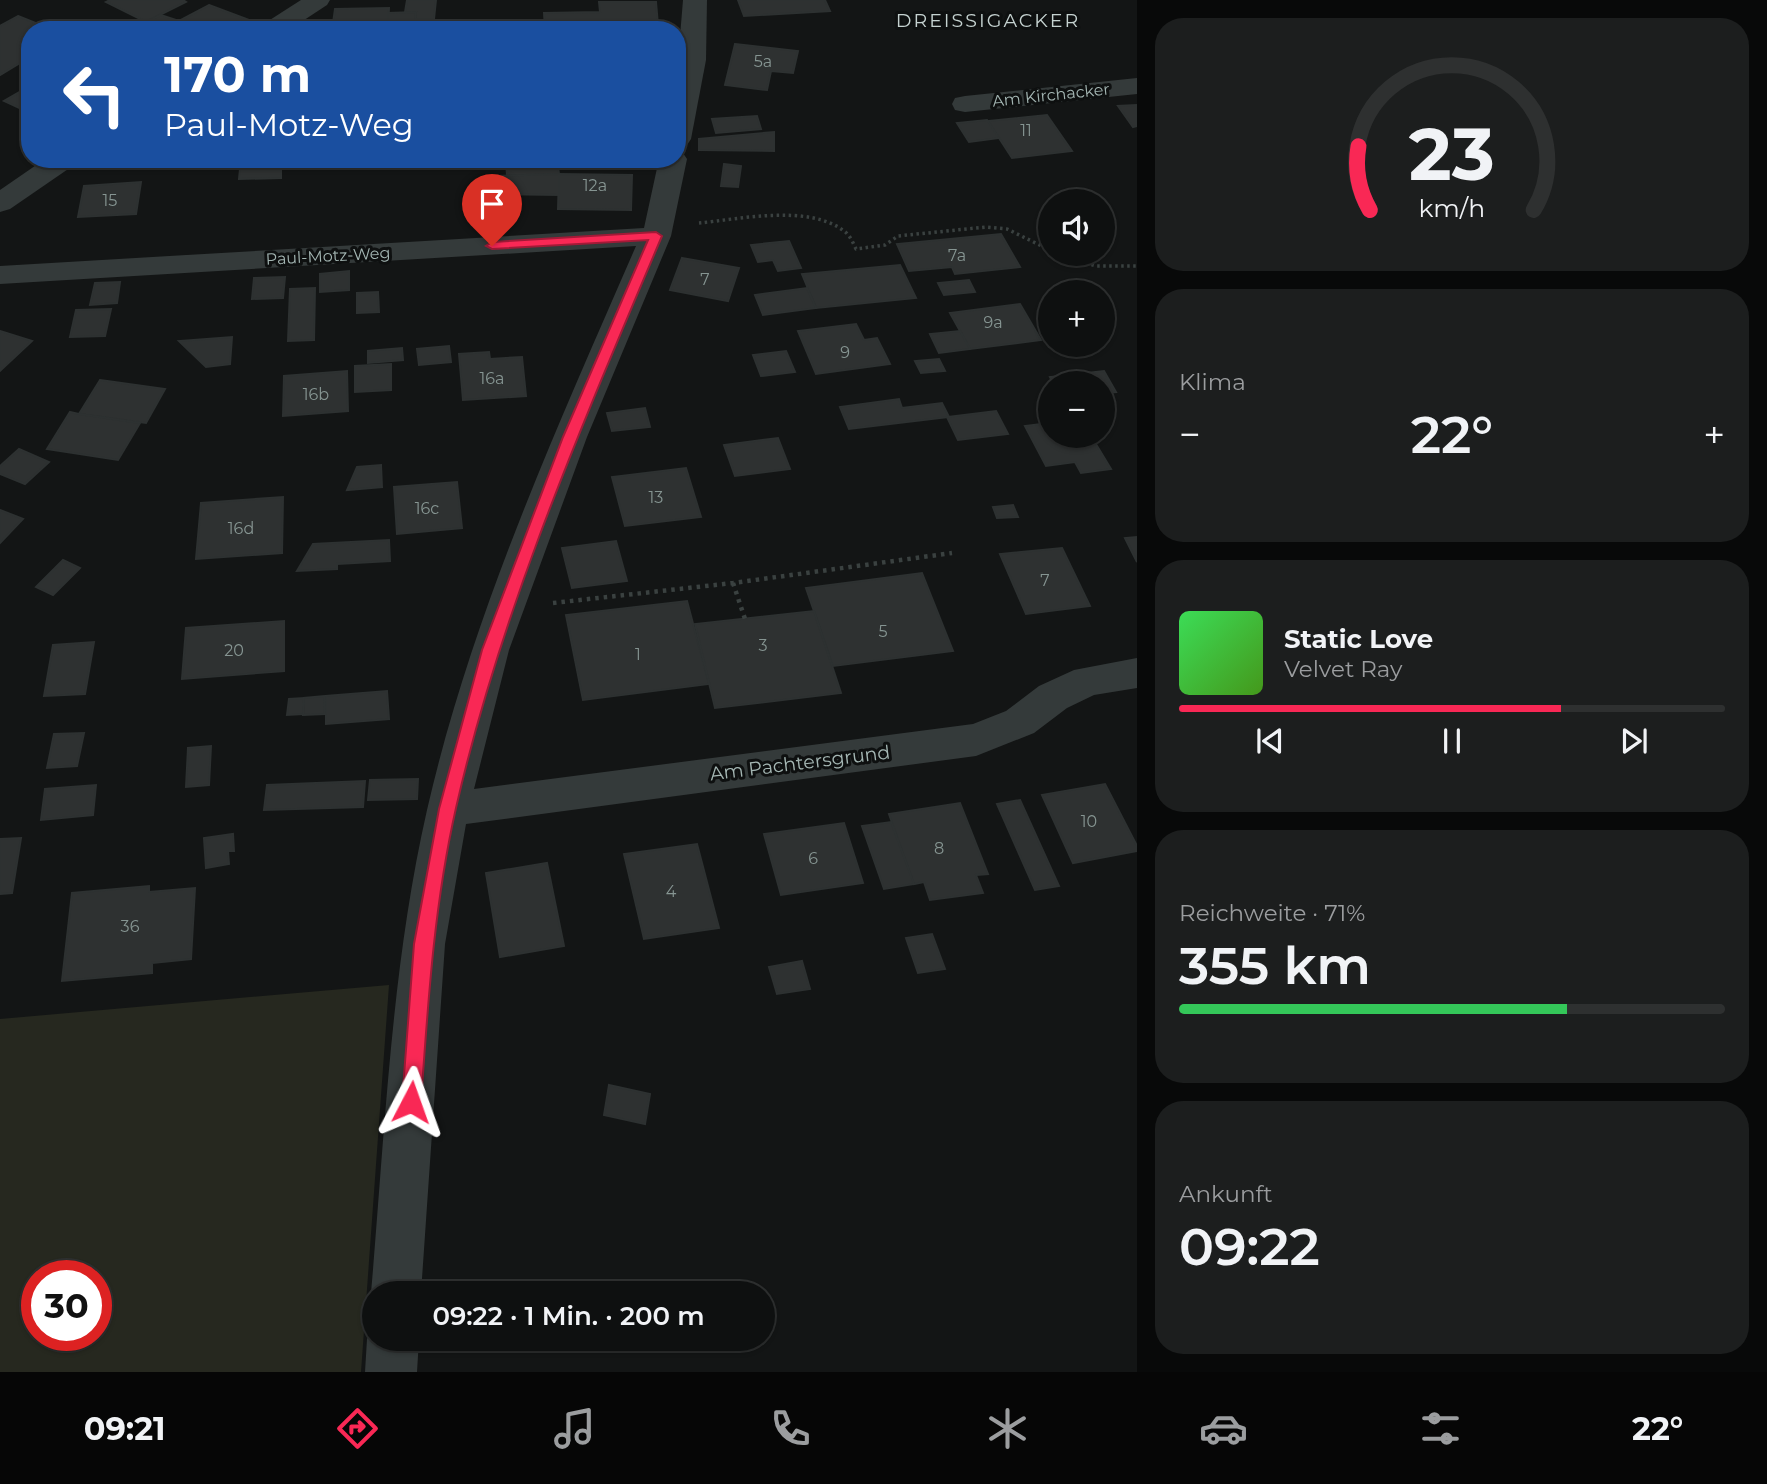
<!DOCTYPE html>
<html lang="de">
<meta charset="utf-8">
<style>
:root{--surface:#0e1010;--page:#1c1e1e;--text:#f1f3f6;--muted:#9b9d9f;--line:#2e3030;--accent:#f92855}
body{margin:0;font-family:Montserrat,sans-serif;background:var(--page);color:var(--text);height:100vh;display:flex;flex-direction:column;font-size:26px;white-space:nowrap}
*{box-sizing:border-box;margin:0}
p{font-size:23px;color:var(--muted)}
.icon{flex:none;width:38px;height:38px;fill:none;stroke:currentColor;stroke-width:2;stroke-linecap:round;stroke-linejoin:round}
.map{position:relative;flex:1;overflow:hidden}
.sheet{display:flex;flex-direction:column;gap:18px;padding:18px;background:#080909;width:630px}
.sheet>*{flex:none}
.hud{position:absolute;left:21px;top:21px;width:665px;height:147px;border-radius:28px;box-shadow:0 2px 5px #0004,0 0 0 2px var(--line);background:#1a4fa0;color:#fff;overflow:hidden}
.tools{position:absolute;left:1038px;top:189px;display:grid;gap:14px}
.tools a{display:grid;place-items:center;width:77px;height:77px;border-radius:50%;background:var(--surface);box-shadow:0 2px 5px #0004,0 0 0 2px var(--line);font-size:35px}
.speed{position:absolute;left:21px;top:1260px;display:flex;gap:14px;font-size:35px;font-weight:700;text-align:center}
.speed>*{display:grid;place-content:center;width:91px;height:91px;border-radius:50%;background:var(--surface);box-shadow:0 2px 5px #0004,0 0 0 2px var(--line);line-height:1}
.speed .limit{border:10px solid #d22;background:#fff;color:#111}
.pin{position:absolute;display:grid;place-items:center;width:60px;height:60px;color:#fff;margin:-72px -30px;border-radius:50% 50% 50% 0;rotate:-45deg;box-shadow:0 0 7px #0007}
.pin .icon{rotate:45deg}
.me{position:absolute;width:77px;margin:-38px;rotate:4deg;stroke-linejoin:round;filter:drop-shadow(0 0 5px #0008)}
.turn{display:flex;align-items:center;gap:24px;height:147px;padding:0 28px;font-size:32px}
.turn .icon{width:91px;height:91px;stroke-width:2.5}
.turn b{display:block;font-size:49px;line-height:60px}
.big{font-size:52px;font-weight:600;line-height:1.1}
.sheet .card{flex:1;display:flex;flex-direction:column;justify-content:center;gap:10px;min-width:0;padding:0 24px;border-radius:28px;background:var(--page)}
.sheet .dial{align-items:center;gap:0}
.dial svg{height:182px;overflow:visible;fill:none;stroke:var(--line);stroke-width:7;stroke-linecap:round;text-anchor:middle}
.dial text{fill:var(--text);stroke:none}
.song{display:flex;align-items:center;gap:21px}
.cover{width:84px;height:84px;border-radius:10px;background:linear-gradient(135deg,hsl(130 70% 55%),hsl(100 70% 35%))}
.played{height:7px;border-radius:4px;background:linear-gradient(90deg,var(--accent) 70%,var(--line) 70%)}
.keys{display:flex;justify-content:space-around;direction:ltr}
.heat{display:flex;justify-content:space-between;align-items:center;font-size:38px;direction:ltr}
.charge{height:10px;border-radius:5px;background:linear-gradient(90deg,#34c759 71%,var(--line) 0)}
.trip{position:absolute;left:362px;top:1281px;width:413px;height:70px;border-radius:35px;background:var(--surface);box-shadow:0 2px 5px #0004,0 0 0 2px var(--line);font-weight:600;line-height:70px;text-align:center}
.tabs{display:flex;height:112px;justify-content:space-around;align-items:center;background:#060606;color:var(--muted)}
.tabs .icon{width:49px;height:49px}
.tabs .active{color:var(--accent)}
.tabs b{font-size:32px;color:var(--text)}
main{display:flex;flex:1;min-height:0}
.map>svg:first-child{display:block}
</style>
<main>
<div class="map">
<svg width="1137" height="1372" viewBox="0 0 1137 1372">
<rect width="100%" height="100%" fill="#131515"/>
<path fill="#26281f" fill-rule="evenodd" d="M389,985L361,1372H0V1019ZM37,1276H96V1335H37Z"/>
<g fill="#2e3131" stroke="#2d3131" stroke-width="2">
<polygon points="110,0 183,0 186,2 146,22 106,2"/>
<polygon points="407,0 436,0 434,19 415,19 416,12 405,12"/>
<polygon points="738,0 825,0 830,11 744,16"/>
<polygon points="599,2 656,2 658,25 545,30 544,13 600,12"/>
<polygon points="209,5 249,20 232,30 163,30 146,22 161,15 179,21"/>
<polygon points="389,8 388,29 332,30 335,9"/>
<polygon points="416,12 415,19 434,19 433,30 388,29 388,13"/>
<polygon points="18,16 53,30 30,30 30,57 0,75 0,26"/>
<polygon points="735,44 798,51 793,73 771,71 767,90 725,85"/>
<polygon points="30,86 30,113 4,101"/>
<polygon points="1137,105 1137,126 1133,127 1118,106"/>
<polygon points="1047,115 1072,151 1012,158 988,121"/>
<polygon points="757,116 761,129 716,133 712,119"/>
<polygon points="987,120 999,138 969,142 957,123"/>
<polygon points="774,132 774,151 699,150 699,139"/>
<polygon points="117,159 188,159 188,162 116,166"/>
<polygon points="241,159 281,159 281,178 239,179"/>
<polygon points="506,159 557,159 559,174 507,176"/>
<polygon points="724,164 741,166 738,187 721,186"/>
<polygon points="559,174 632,175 631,210 558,209"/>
<polygon points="559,174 559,195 496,194 494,176"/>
<polygon points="141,182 136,214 78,217 84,186"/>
<polygon points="1001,234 1020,267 955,274 952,267 909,271 897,244"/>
<polygon points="789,241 801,268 778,271 773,260 758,262 751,245"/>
<polygon points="682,258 739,268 728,301 670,290"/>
<polygon points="900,265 916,298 816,308 802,274"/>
<polygon points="349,271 349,290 320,292 320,274"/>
<polygon points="285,277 283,298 252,299 254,278"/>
<polygon points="969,280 975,292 944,295 938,283"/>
<polygon points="120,282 117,303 90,305 95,283"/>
<polygon points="315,288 314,340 288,341 290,289"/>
<polygon points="807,288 816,308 763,315 755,295"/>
<polygon points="378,292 379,312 357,313 357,293"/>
<polygon points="1020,304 1041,340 970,349 950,313"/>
<polygon points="111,309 105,336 70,337 76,310"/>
<polygon points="856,324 864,340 877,338 890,364 816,374 798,331"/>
<polygon points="0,331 32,341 0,371"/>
<polygon points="960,331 970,349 939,353 930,334"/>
<polygon points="232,337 230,364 206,367 179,341"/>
<polygon points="449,346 451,362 419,365 417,349"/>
<polygon points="402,348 403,360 368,363 368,351"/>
<polygon points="786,351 795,372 761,376 753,355"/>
<polygon points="489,352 490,359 522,357 526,396 463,400 459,354"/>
<polygon points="939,359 945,371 921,373 915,361"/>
<polygon points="391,364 391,390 355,392 355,366"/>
<polygon points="347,371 348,411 283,416 284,376"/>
<polygon points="1104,371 1116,392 1102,393 1102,383 1053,383 1050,377"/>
<polygon points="100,380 165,389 146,423 79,414"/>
<polygon points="899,399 902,408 942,403 949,417 849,429 840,407"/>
<polygon points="645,408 650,427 612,431 607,413"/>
<polygon points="996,411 1008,434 958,440 947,417"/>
<polygon points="70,412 79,414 140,423 118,460 47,449"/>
<polygon points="1050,423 1050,436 1091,436 1111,469 1081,473 1075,462 1046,466 1025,426"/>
<polygon points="778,438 790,469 735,476 724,445"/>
<polygon points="19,449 49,462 25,484 0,474 0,466"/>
<polygon points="381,465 382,487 347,490 357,467"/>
<polygon points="686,468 701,517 625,526 612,477"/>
<polygon points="457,482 462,528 397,534 394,487"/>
<polygon points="283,497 282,553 196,559 201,503"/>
<polygon points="1013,505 1018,517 997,518 993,507"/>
<polygon points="0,510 23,519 0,543"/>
<polygon points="1137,537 1137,562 1125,538"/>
<polygon points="389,540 390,561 337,564 337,569 297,571 313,544"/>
<polygon points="616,541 627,581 572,588 562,548"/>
<polygon points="1062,548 1090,606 1026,614 1000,554"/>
<polygon points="63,560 80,568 53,595 36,587"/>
<polygon points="922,573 953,651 833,666 806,588"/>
<polygon points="687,601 709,684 583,700 566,615"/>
<polygon points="814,611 841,693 715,708 695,624"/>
<polygon points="284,621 284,671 182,679 186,628"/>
<polygon points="94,642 85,694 44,696 53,645"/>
<polygon points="387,691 389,719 326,724 326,696"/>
<polygon points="324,696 325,714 303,715 304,698"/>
<polygon points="304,698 303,714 287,715 289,699"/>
<polygon points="84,733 77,766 47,768 54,734"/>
<polygon points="211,746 209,785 186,787 188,748"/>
<polygon points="418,779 417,799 368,800 370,780"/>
<polygon points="365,781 363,807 264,810 267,785"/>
<polygon points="1105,784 1137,846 1137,851 1073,863 1042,795"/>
<polygon points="96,785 93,815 41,820 45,789"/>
<polygon points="1020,800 1059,886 1035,890 997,804"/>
<polygon points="960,803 988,874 976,875 983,893 930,900 924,882 914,884 889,814"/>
<polygon points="891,822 914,884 884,889 862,826"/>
<polygon points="844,823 863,883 781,895 764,834"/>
<polygon points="233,834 234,851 228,851 229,864 206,868 204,838"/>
<polygon points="21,838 12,893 0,894 0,839"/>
<polygon points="697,844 719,928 644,939 624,854"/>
<polygon points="547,863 564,946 500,957 486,873"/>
<polygon points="149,886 149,892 195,888 191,959 152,963 152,973 62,981 72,893"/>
<polygon points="932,934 945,969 918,973 906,938"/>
<polygon points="802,961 810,989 777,994 769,967"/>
<polygon points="609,1085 650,1094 645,1124 604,1115"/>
</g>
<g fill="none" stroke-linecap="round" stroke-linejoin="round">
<g stroke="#3a4140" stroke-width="3.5" stroke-dasharray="2.5 3.5" stroke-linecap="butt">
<path d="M699,223C740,219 809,204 844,231C850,235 853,243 856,249L885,245L898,236L986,227L1007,229L1050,250"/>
<polyline points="1057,254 1096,266 1137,266"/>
</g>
<g stroke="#3a4140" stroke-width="4.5" stroke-dasharray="3.5 5" stroke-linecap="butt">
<polyline points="733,583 745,619"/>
<polyline points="553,603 733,583 952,553"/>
</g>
<g fill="#343a3a" fill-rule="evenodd">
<polygon points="301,0 330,0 327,5 289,30 258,30 262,25"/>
<polygon points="683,0 707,0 706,60 691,139 687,145 677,147 677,73"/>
<polygon points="1137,78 1137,94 965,112 955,110 952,104 955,98 965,96"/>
<path d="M677,152L683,153L687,159L671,236L587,437L509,650L474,789L973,724L1006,711L1039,686L1074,670L1137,658V688L1094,695L1067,708L1034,733L976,756L466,824L445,944L421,1293H374V1302L371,1293C385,1132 391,968 427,810C472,614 556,430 636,246L0,284V266L644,228L659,159H677Z"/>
<polygon points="45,159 78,159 74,165 10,209 0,212 0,190"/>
<polygon points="374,1322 374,1339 419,1339 417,1372 365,1372 367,1339"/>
</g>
</g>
<path fill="#f92855" stroke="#a21a37" stroke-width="2" d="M656,232L662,236C583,423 501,610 456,808C434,905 428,1003 421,1102L418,1108L411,1111L405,1108L402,1102L414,944L439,809L482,650L563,437L648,240L492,249L486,246L492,242Z"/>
<g text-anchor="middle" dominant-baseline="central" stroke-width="6" stroke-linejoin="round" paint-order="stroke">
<g font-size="16" fill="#869592">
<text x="763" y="61">5a</text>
<text x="1026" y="130">11</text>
<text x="595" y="185">12a</text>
<text x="110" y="200">15</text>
<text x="957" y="255">7a</text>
<text x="705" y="279">7</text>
<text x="993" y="322">9a</text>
<text x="845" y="352">9</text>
<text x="492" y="378">16a</text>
<text x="316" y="394">16b</text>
<text x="656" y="497">13</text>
<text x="427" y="508">16c</text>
<text x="241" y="528">16d</text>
<text x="1045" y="580">7</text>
<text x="883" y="631">5</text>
<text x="763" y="645">3</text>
<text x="234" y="650">20</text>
<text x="638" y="654">1</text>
<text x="1089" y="821">10</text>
<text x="939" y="848">8</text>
<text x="813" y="858">6</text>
<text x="671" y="891">4</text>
<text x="130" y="926">36</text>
</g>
<g font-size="16" fill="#a4b6b3" stroke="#0e1010">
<text transform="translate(1051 95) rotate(-6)">Am Kirchacker</text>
<text transform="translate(328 256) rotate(-3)">Paul-Motz-Weg</text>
</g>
<g font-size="19" letter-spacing="2" fill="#c5d2d0" stroke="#0e1010">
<text x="988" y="20">DREISSIGACKER</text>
</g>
<g font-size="19" fill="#a4b6b3" stroke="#0e1010">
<text transform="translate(800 763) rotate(-7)">Am Pachtersgrund</text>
</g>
</g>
</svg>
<div class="tools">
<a><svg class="icon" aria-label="sound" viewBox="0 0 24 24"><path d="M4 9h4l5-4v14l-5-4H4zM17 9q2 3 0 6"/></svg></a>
<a>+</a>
<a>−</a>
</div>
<div class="speed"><div class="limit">30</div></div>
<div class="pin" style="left:492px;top:246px;background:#d93025"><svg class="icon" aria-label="arrive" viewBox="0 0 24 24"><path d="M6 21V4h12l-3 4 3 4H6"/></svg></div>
<svg class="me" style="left:411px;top:1102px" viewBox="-20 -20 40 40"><path d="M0-17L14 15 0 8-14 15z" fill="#f92855" stroke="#fff" stroke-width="4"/></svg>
<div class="trip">09:22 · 1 Min. · 200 m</div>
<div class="hud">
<div class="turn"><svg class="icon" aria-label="left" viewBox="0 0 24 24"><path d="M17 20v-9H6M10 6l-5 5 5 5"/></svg><div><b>170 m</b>Paul-Motz-Weg</div></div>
</div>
</div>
<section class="sheet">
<div class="card dial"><svg viewBox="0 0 100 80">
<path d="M14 69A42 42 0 1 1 86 69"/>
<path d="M14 69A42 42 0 0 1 9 41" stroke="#f92855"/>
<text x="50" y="56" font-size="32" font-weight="700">23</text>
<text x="50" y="72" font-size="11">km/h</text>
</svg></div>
<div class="card"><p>Klima</p>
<div class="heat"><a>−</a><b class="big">22°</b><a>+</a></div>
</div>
<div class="card">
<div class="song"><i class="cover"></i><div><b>Static Love</b><p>Velvet Ray</p></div></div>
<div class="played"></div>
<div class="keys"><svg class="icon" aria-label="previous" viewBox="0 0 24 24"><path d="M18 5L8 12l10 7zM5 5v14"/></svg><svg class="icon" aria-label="pause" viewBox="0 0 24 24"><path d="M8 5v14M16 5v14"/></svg><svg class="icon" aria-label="next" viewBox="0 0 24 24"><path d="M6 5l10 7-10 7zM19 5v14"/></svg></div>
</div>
<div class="card"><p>Reichweite · 71%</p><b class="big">355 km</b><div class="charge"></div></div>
<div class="card"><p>Ankunft</p><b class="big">09:22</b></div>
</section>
</main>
<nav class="tabs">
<b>09:21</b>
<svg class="icon active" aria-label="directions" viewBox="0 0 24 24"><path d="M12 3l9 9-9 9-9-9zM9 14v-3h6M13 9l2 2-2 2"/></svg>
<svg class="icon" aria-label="music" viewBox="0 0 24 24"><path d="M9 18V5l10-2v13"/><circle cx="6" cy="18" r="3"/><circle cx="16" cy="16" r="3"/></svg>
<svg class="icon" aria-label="phone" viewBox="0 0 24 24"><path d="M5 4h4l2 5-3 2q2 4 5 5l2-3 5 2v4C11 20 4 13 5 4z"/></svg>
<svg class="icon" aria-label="climate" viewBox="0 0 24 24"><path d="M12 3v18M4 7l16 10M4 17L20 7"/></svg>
<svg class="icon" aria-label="car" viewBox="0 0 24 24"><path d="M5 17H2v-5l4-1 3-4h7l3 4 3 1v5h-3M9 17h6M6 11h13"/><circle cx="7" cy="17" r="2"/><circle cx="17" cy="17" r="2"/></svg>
<svg class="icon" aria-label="filters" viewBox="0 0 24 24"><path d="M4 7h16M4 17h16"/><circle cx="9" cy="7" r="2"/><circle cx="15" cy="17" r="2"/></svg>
<b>22°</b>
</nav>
